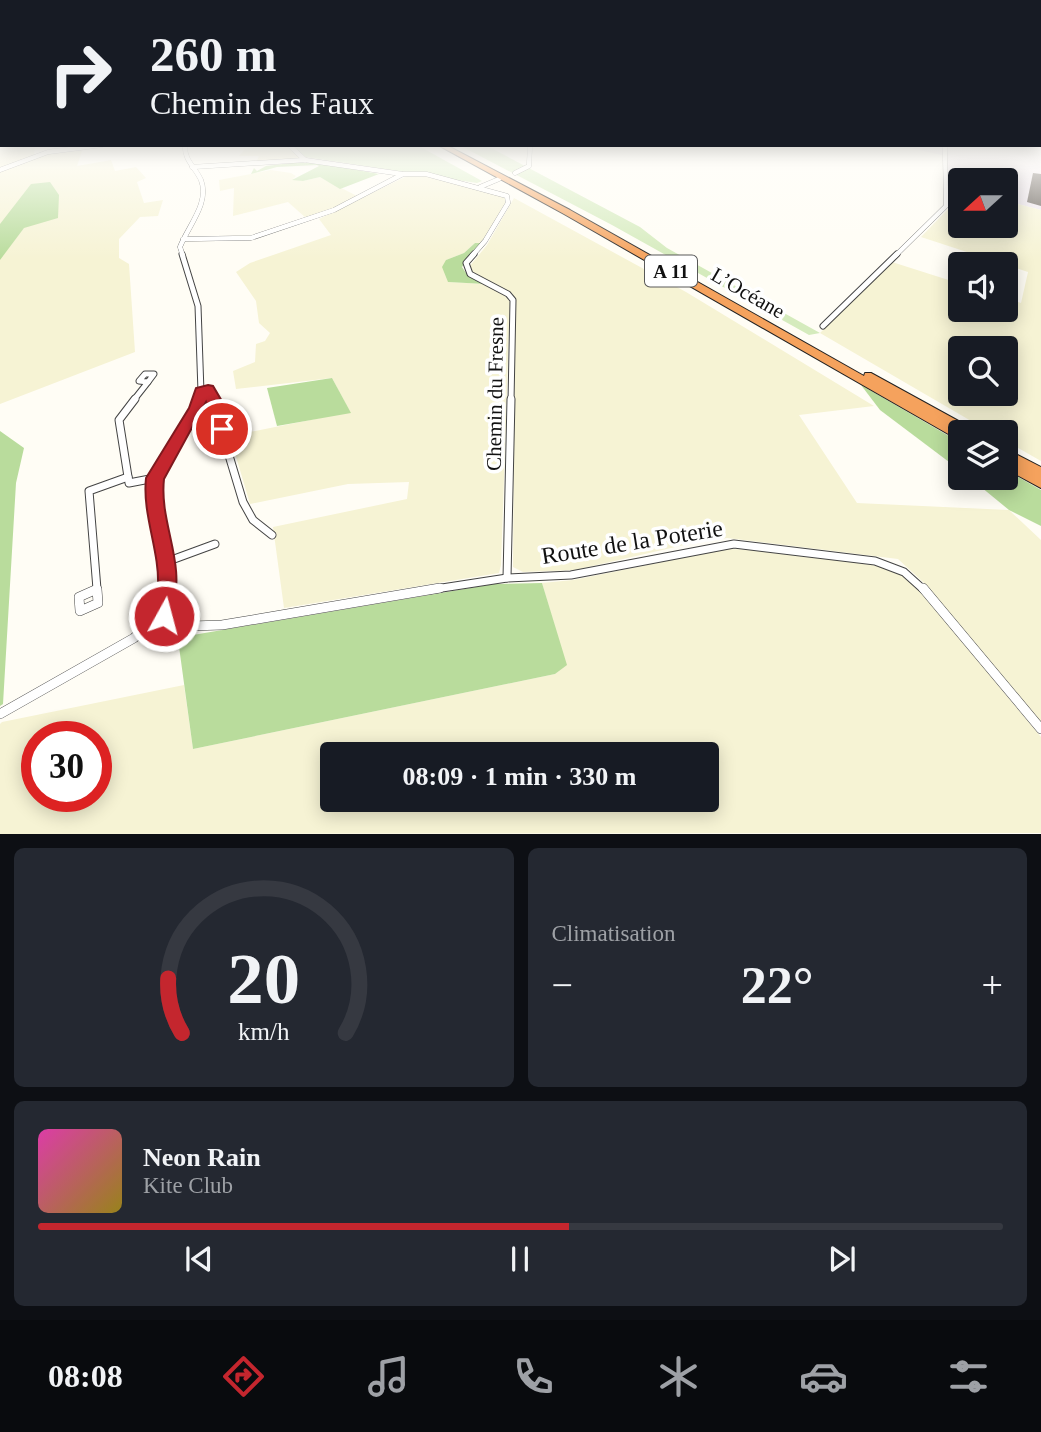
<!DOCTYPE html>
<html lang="fr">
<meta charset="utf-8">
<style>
:root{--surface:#171b24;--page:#242831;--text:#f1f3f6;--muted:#9ea1a6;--line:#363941;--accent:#c4262e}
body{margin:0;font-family:"Times New Roman",serif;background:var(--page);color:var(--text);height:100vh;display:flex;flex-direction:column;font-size:26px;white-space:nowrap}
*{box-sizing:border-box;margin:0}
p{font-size:23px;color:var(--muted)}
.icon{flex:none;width:38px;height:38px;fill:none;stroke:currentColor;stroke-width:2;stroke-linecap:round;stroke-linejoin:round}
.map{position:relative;height:834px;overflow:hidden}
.side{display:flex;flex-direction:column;gap:14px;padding:14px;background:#0d0f14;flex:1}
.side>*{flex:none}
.hud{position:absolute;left:0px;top:0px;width:1041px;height:147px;box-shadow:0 4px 18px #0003;background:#171b24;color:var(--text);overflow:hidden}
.needle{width:46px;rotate:249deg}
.buttons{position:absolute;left:948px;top:168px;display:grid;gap:14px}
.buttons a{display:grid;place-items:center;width:70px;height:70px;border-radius:7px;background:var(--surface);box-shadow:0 4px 18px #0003;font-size:35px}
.speed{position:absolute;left:21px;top:721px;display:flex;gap:14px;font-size:35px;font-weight:700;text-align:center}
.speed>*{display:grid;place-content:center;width:91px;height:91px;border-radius:50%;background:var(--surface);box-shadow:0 4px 18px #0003;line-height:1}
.speed .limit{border:10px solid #d22;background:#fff;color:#111}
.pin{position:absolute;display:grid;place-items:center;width:60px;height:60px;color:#fff;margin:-30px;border:4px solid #fff;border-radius:50%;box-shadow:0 2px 7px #0007}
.me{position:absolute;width:77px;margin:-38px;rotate:7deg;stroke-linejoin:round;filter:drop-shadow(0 0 5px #0008)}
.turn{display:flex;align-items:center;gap:24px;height:147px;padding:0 35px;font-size:32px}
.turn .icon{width:91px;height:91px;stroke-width:2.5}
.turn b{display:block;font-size:49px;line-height:60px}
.big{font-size:52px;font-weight:700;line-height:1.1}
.side .widget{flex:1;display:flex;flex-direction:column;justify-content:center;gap:10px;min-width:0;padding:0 24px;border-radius:10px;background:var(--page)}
.side .dial{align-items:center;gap:0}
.dial svg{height:182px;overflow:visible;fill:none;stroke:var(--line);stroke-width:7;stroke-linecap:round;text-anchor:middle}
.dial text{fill:var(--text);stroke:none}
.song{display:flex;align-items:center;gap:21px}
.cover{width:84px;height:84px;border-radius:10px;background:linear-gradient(135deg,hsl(320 70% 55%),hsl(50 70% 35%))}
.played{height:7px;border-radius:4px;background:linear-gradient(90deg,var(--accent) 55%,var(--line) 55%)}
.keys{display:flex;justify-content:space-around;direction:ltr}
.heat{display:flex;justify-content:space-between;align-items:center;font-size:38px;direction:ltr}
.side .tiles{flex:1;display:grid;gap:14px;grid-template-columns:1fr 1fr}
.widget:last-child{grid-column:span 2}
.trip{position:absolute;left:320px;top:742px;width:399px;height:70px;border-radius:7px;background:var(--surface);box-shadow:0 4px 18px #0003;font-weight:700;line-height:70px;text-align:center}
.dock{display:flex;height:112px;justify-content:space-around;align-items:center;background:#090b0e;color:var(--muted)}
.dock .icon{width:49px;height:49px}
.dock .current{color:var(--accent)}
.dock b{font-size:32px;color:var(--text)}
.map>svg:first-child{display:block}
</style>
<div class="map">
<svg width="1041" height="834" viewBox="0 0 1041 834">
<rect width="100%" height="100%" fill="#fffdf5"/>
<polygon fill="#eee6ef" points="1040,143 1041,210 1006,201 1006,180 961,180 961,189 947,186 946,156 896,145 1040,145"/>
<g fill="#f6f3d4" fill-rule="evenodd">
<polygon points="0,143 2,145 35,145 34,155 0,168"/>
<polygon points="256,145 285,145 300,158 256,163 259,156 239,156 244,150"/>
<polygon points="83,148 77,166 111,160 115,171 136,167 146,178 137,182 144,203 163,200 158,216 140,217 119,239 119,258 129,264 135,352 0,404 0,171 42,155"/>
<polygon points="271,170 291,173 296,176 293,179 303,181 320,177 357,196 333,209 306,218 288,202 233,216 234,188 220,191 219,180"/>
<polygon points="421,175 494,192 506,198 507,201 481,243 475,243 464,253 446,260 448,282 485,284 505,295 510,302 501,565 499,573 284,608 273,527 407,499 409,482 348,484 250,504 230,436 350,412 332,378 236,389 233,371 255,362 256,344 265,341 270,333 259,323 256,301 236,272 250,263 331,235 319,219 407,176"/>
<path d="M947,186L961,189V226H1006V201L1041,210V461L1006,441V432H990L820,333L892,262L961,284V310H1006V298L1021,303L1028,272L921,237L950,207ZM961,348H1006V394H961Z"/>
<polygon points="514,198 686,292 874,406 799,415 857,503 1009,510 1041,540 1041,723 923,582 898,559 727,538 684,545 575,570 523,572 513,567 515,301 512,293 473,273 469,267 487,245"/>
<path d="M727,549L767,550L893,568L918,588L1041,737V833L0,834V724L2,722L184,685L193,749L555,674L566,665L542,583L573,580ZM37,737H96V796H37ZM332,754H707V800H332Z"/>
</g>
<g fill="#d5ebbd">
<polygon points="291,145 417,145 482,181 477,183 305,157"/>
<polygon points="459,145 484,145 493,149 640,227 667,248 820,333 809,335 612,225"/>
</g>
<g fill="#b9dc9c">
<polygon points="308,161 379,174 340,189 320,177 303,181 292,180 319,166 317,165 277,167 251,174 254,168 257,171 266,166"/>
<polygon points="50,182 59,195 58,218 24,228 0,260 0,224 31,184"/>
<polygon points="475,243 481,243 462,267 466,273 485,284 448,282 442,267 446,260 464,253"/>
<polygon points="332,378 351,413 277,426 267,388"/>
<polygon points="861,385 961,443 961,471 880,410"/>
<polygon points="0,431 24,448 16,483 3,704 0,706"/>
<polygon points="1006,470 1041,490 1041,526 1009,510 970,478 1006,478"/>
<polygon points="542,583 567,665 555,674 193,749 177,632 187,636 494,584"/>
</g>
<polygon fill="#5a524d" points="1033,173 1041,174 1041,206 1027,202"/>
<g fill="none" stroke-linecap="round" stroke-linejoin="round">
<g stroke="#444" stroke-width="5">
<g id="minor-far3">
<polyline points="289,145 305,160"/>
<polyline points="192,167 305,160 402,174"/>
<polyline points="0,170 48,152 102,145"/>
<polyline points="515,173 529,166 530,145"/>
<polyline points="480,187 499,179"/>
<polyline points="183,239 251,238 334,210 403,174 426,174 507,196 508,203 485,241 472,256"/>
<path d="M183,256L180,247C188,226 210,203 201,180C195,167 184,160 185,145"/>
<polyline points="895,256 946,206 945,145"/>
</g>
</g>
<g stroke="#444" stroke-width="7">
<g id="minor-far2">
<polyline points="182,254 198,306 201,392 199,401"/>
<polyline points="474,254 466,263 470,274 508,294 513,300 511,401"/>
<polyline points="823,326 897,254"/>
<polygon points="145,374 154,374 148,382 139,381"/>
<polyline points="201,392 208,390 213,401"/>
<polyline points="133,401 148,382"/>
</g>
</g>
<g stroke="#444" stroke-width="9">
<g id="minor-far1">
<polyline points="135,399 119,420 129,483 155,478"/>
<polyline points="212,399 243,502 253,520 272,535"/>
<polyline points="166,562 215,544"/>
<polyline points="507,578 511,399"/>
<polyline points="97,589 89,491 128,477"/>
<polyline points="168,590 154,492 155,478 197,409 199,399"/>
<polyline points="429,590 507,578 571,575 734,544 875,561 904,572 924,590"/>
</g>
</g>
<g stroke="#444" stroke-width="10">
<g id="minor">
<polyline points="923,588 1041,729"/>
<polygon points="97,589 98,603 80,611 79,597"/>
<polyline points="160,614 191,626 222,625 440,588"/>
<polyline points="0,714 134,638 160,614 168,588"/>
</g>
</g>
<g stroke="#222" stroke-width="2">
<g id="motorway">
<polygon points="438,145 446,145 570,210 864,376 865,373 871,373 973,429 974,432 961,432 961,440 957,439 564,214"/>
<polygon points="1006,449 1041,467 1041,488 1006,469"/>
</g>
</g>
<use href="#minor-far3" stroke="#fff" stroke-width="4.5"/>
<use href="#minor-far2" stroke="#fff" stroke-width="5"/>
<use href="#minor-far1" stroke="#fff" stroke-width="7"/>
<use href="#minor" stroke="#fff" stroke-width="9"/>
<use href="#motorway" fill="#f5a25d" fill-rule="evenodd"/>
</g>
<linearGradient id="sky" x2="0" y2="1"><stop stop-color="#95c6ee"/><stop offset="0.55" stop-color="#fffefa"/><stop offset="1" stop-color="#fffefa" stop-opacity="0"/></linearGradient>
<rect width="1041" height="259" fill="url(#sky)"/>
<path fill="#c4262e" stroke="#7f191e" stroke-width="2" d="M208,385L213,386L223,403L230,429L222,435L216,433L206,402L164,479C159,524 187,563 172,610L174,616L171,623L164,626L152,621L149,614C152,606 157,597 158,588C160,551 142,515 146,478L189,408L196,388Z"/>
<g text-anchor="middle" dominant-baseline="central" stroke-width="7" stroke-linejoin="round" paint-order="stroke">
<rect fill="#fff" stroke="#585858" stroke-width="2" x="645" y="255.5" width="52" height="31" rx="5"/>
<g font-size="19" font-weight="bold" fill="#111">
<text x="671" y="271">A 11</text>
</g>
<g font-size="21" fill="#111" stroke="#fff">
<text transform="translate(748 293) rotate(30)">L’Océane</text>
<text transform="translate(495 394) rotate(-89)">Chemin du Fresne</text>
</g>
<g font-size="24" fill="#111" stroke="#fff">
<text transform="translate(632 542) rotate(-9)">Route de la Poterie</text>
</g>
</g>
</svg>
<div class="buttons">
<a><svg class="needle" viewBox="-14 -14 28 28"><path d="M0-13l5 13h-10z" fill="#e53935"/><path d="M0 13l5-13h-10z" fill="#9ea1a6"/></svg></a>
<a><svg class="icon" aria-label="sound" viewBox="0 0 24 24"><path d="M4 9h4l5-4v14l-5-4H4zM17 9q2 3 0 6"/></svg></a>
<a><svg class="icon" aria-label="search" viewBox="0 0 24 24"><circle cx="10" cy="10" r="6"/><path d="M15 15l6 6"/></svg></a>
<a><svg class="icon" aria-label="layers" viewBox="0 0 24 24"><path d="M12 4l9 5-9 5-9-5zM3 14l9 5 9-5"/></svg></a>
</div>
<div class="speed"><div class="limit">30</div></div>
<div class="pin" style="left:222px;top:429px;background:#d93025"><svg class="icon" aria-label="arrive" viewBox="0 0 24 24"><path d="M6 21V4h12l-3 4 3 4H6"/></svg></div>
<svg class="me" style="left:164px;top:616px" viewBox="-20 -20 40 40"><circle r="17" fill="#c4262e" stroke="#fff" stroke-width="3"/><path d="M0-11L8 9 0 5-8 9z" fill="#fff"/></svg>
<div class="trip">08:09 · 1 min · 330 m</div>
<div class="hud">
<div class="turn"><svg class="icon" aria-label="right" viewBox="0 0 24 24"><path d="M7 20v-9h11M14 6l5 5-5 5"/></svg><div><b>260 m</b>Chemin des Faux</div></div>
</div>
</div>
<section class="side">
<div class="tiles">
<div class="widget dial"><svg viewBox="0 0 100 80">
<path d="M14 69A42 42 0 1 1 86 69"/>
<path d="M14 69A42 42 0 0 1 8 45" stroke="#c4262e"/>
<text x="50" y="56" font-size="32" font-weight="700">20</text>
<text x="50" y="72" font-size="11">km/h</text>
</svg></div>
<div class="widget"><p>Climatisation</p>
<div class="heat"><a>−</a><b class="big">22°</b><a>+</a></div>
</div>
<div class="widget">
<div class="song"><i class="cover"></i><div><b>Neon Rain</b><p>Kite Club</p></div></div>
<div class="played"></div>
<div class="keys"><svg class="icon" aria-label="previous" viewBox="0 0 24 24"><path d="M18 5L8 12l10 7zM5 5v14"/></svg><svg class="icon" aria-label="pause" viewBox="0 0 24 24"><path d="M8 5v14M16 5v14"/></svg><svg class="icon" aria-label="next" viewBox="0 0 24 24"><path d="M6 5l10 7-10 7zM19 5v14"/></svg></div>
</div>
</div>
</section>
<nav class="dock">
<b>08:08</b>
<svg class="icon current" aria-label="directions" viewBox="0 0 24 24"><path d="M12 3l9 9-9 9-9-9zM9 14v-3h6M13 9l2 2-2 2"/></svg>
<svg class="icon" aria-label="music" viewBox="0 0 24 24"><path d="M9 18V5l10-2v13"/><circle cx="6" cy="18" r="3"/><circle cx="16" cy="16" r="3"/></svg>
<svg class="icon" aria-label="phone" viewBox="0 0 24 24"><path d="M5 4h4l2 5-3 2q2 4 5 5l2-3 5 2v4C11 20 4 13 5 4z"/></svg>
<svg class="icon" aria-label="climate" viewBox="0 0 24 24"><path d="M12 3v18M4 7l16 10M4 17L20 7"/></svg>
<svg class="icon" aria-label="car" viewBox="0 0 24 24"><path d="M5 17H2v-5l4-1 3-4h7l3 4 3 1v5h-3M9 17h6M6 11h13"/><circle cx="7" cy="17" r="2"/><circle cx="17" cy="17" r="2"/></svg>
<svg class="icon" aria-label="filters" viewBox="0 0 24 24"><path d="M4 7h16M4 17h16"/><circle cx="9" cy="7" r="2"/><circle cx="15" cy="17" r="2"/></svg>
</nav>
